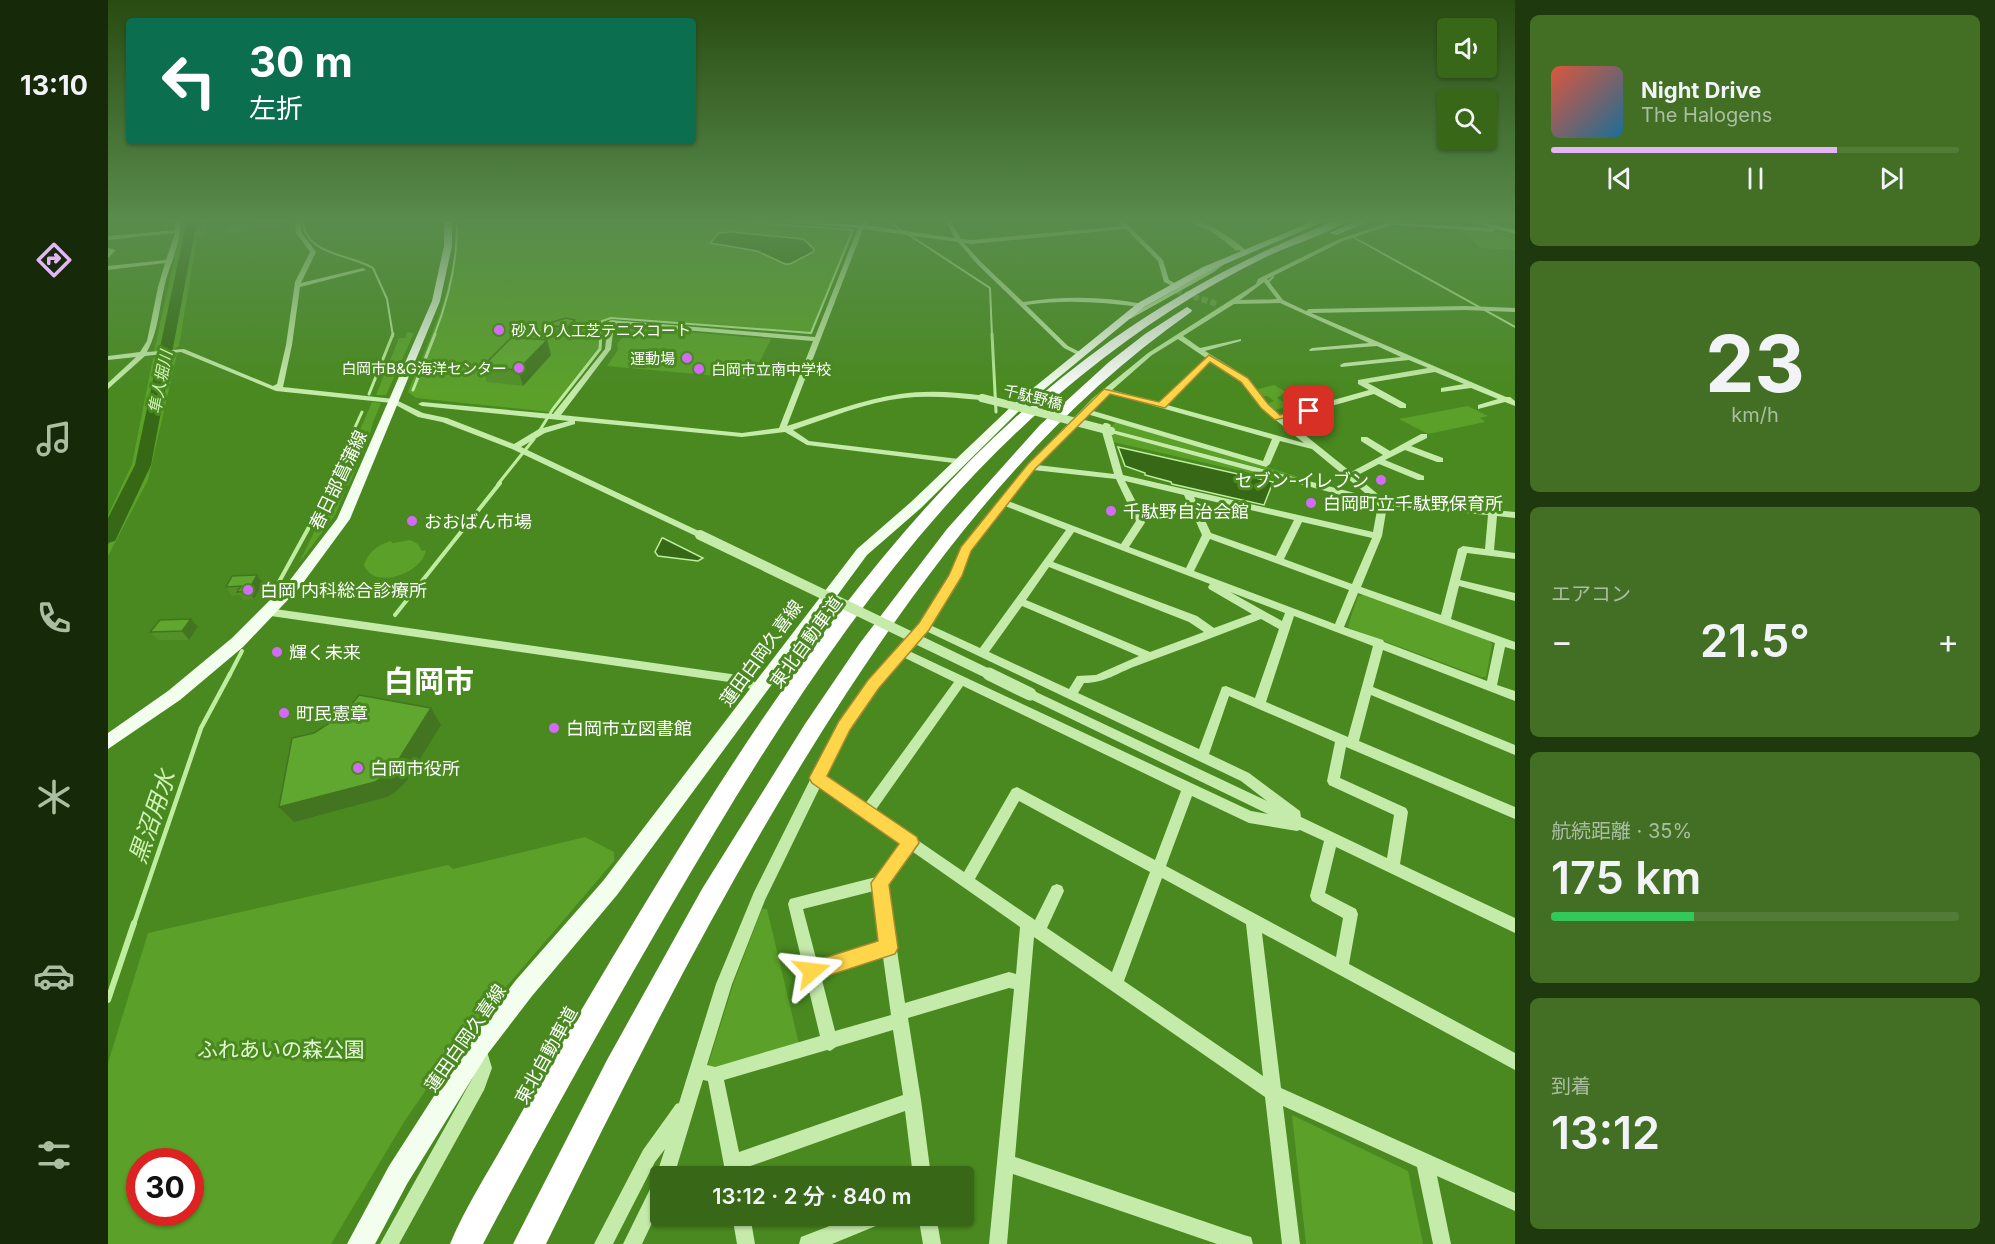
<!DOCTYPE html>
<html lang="ja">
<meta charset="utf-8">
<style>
:root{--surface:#376717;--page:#426f24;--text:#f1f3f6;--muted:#aabea1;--line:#517b36;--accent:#e4b5f7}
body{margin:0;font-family:Inter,"Noto Sans JP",sans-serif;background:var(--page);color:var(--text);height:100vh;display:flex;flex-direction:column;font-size:22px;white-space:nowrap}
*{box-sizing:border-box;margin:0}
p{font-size:20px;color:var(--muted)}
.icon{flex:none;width:33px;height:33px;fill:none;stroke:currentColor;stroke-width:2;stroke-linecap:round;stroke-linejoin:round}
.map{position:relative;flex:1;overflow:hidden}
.side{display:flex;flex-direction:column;gap:15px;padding:15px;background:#1e390d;width:480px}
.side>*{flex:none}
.hud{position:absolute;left:18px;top:18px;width:570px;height:126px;border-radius:6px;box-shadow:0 2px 4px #0004;background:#0b6e4f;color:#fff;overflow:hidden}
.fabs{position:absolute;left:1329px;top:18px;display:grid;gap:12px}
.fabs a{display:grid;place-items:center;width:60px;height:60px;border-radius:6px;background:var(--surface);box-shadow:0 2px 4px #0004;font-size:30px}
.speed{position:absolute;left:18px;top:1148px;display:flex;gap:12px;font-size:30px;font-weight:700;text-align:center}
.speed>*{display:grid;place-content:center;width:78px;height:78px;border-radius:50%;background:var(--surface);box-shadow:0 2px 4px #0004;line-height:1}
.speed .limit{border:9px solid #d22;background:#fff;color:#111}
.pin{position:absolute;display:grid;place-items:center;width:51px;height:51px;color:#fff;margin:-26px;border-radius:12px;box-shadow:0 3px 9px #0006}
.me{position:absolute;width:66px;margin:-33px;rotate:73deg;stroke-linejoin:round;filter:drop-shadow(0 0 4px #0008)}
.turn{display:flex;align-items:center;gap:21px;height:126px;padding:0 24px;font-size:27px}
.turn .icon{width:78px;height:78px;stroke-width:2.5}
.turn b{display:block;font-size:42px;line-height:51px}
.big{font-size:45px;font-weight:600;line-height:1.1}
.side .tile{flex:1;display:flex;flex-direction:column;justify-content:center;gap:9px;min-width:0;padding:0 21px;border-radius:9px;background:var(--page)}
.side .dial{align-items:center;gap:0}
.dial b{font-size:78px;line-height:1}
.song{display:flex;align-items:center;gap:18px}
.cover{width:72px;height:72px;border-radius:9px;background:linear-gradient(135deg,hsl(10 70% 55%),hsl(200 70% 35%))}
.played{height:6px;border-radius:3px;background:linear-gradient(90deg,var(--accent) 70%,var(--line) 70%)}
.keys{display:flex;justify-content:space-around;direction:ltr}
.heat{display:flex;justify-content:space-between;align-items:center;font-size:33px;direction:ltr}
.charge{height:9px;border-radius:4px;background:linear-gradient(90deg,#34c759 35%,var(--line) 0)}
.trip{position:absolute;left:542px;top:1166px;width:324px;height:60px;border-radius:6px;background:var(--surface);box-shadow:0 2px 4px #0004;font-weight:600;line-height:60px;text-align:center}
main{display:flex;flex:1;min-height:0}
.tabs{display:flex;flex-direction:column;width:108px;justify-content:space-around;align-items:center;background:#162909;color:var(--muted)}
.tabs .icon{width:42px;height:42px}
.tabs .selected{color:var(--accent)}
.tabs b{font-size:27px;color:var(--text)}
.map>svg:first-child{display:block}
</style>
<main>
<nav class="tabs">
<b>13:10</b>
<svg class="icon selected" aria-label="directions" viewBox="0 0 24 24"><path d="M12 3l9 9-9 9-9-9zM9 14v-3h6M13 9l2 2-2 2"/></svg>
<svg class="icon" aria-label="music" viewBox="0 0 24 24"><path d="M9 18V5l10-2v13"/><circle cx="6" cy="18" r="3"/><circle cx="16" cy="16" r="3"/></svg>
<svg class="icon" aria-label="phone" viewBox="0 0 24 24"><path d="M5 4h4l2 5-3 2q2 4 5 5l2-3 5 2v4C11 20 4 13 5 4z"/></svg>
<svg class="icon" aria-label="climate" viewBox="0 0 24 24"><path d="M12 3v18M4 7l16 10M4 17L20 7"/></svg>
<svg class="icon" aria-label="car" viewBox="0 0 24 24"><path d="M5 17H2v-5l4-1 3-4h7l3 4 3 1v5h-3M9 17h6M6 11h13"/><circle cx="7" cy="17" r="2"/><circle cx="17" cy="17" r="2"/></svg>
<svg class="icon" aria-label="filters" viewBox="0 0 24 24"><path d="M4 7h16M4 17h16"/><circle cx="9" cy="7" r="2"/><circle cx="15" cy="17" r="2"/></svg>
</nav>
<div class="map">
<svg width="1407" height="1244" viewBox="0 0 1407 1244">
<rect width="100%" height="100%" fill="#49891f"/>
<g fill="#5ba129" fill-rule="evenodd">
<polygon points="75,220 80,220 36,440 22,483 0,523 0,515 24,464 45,358 49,357 50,352 46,351"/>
<polygon points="87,220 100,220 97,236 89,237 71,346 66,349 66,354 69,354 40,480 0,556 0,545 13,524 37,477 52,411"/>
<polygon points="167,220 186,220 185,224 118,234 119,227"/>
<path d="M347,220H611L746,230L704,334L503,318L495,322L493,349L442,412L308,398L300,392C322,337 351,281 347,220Z"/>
<polygon points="1353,230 1385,231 1407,241 1407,250 1373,248"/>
<polygon points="523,327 663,339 643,379 499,366 510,350 509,344"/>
<polygon points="299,332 306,333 278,395 268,395 291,338 297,338"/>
<polygon points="1166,385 1178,392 1169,398 1179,404 1193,402 1196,404 1165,410 1159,404 1166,401 1159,396 1152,396 1147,390"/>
<polygon points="264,402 273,403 265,422 260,441 241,485 228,486"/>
<polygon points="1360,406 1380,416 1372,418 1377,422 1320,434 1291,419"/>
<polygon points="1008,422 1188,476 1191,478 1001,429"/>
<polygon points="1003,433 1183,481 1186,483 1005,442"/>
<polygon points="238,489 227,515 191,563 226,491"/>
<path d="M302,540L310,544L314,551L318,550C315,573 266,591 256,565C260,552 269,546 282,541L285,543Z"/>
<polygon points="1256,595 1380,639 1384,644 1378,677 1373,677 1241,628 1240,626 1250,596"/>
<path d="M477,837L506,852V861L350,1043L296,1122L223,1244H0V1063L40,933L340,865L345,869ZM32,1161H82V1212H32Z"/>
<polygon points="654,909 659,909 691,1044 606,1070 600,1065 626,982"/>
<polygon points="1184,1115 1300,1171 1315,1244 1198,1244"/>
</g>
<g fill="#366815" stroke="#bfed9e" stroke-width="1.5">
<polygon points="623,232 695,239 706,249 705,252 682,264 677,264 649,251 602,243 611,233"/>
<polygon points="1010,447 1165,482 1156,505 1064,484 1063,482 1037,475 1037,473 1017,466"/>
<polygon points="554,538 555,538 595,558 590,561 550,556 547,552"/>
</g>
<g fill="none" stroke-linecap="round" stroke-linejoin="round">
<g stroke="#bfed9e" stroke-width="2">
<path d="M194,220C198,256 239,253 265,268L279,299L285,336"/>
<polyline points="778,220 882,288 884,336"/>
<polyline points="1079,220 1099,229"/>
<polyline points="1109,234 1129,250"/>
<polyline points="1245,237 1407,327"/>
<polyline points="1159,283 1165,277"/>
<path d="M326,336C341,298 350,261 349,220"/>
<polyline points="493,336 494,321 503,318 703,333 745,230 609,220"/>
</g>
<g stroke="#bfed9e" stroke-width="3">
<polyline points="884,334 888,412"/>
<polyline points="305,390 327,334"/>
<polyline points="261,394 285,334"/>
<polyline points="432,430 445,409 492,349 493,334"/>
<polyline points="221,484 254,412"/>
<polyline points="390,484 426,439"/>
</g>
<g stroke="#bfed9e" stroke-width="4">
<polyline points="166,591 200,529 221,483"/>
<polyline points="287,615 392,483"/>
<polyline points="121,676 134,651"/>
</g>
<polyline stroke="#bfed9e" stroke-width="4.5" points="26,924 93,728 122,674"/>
<polyline stroke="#bfed9e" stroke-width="6" points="0,1000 26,923"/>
<polygon fill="#366815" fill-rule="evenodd" points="79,220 89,220 43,465 9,537 7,541 0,543 0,518 27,465"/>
<polyline stroke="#6da14c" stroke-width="6" stroke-dasharray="6 3" stroke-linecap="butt" points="1068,291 1109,304"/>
<g fill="#c5ebaa" fill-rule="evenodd">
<path d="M67,220H73C73,244 61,265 56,288C51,309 50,332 39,352L76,349L165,386L169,384L178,345L187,282L202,252L188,233L186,220H192L194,233L208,252L193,283L255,268L258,270L192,287L184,345L175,387L286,399L315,413L339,418L406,444L431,429L461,421L314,406L310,404L314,402L445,414L497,349L500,322L503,320L707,337L750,228L641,220H671L752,225L757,220L760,222L757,225L847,238L837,220H842L853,239L863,240L1015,226L1010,221L1015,220L1055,260L1061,280L1070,285L1067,287L1056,282L1050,261L1018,229L863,244L856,243L873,262L915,302C955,296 995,296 1035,304V306L1033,307C994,302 957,299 918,305L960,346L974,353L975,354L972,356L956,348L869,264L850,242L755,229L679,426C716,414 754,400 792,394C819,390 850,392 877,396L878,398L874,400C848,398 822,395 796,398C758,402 721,418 685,430L701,441L851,459L855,462L854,464L699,445L677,432L634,437L467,421V424L437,433L413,447L595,533L597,535L595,537L592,538L404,449L334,422L310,417L284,403L168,391L73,352L37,356L0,389V383L28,357L0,360V356L32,352L39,341L50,287L57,263L0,270V266L58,260L67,233L0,240V236L67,230ZM506,324L705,341L671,428L634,433L453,415L503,349Z"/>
<path d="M1080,220C1099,220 1127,240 1141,253L1136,254L1112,236Z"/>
<path d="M1288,220H1296L1291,223L1383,228L1358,220H1367L1407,230V234L1388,229L1384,232L1284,225L1235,241L1159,279L1175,300L1198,311L1201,309L1357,306L1407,308V312L1357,310L1203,313L1398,397H1402L1407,401V406L1397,402L1370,409V405L1390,399L1363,388L1333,392V388L1356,384L1327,372L1260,383L1298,404V408H1292L1266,394L1177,419L1243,472L1275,455L1253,441V437H1259L1282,451L1313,434H1319V438L1303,446L1335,458V462H1329L1297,450L1277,460L1316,476V480H1310L1271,464L1248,476L1277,500L1407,512V518L1389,516L1386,550L1407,553V559L1359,553L1352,580L1407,593V601L1351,586L1343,619L1407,642V650L1397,647L1389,685L1407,691V701L1275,650L1265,687L1407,745V755L1263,695L1251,741L1407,807V819L1238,747L1232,778L1298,808L1300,812L1292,864L1407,918V933L1228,847L1217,893L1248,909L1250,914L1241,964L1407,1053V1070L1154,933L1173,1088L1407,1193V1211L1329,1176L1343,1244H1325L1309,1167L1175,1106L1192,1244H1174L1157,1097L926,937L907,1157L1136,1235L1143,1237L1145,1244H1109L905,1174L899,1244H881L906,989L901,988L800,1018L813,1100L823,1176H805L797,1111L634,1169L636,1176H618L600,1081L595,1080L566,1176H552V1206L534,1244H515L546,1181L549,1179L548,1176L557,1149L547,1162L505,1244H486L535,1150L568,1104L571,1103L608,984L646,892L705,774L732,723L761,681L812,623L843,576L855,547L920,465L985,398L1040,353L1148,284L1150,279L1231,239ZM1156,282L1169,299L1132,300ZM1172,303L1261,343L1204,348L1201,350L1202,351L1269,346L1293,357L1236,363L1232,365L1233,367L1301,360L1320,368L1250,380V384L1261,390L1172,415L1159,404L1140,378L1097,351L1133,341V339L1092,348L1075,336L1126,304ZM1070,339L1098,358L1052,403L1004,390L1044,355ZM1103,361L1134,382L1153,408L1196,443L1059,405ZM1000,393L1164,439L1155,461L982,410ZM979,414L1158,467L1162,464L1172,441L1204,449L1262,497L1001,429L1003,425L999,423H996L993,428L1006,474L929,465ZM1003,433L1270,505L1265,532L1015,475ZM925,470L1008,479L1028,521L1013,544L900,501ZM1017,481L1076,495L1094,535L1078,568L1021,547L1038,521ZM1086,497L1186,520L1168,556L1103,533ZM897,506L958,530L872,648L822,625L853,576L862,550ZM1279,506L1380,515L1377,549L1355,546L1350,549L1333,615L1253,587L1274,536ZM1194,522L1264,538L1244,584L1176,559ZM966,532L1102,584L1100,587L1101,589L1144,614L1106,628L1089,616L945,562ZM1102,539L1241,590L1227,624L1086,571ZM941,567L1081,622L1096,632L1042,652L918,600ZM1122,592L1177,613L1174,621ZM1250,593L1387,643L1379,681L1276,642L1275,640L1236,627ZM914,606L1031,656L988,675L969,676L961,689L881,652ZM1186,616L1265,646L1240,737L1158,702ZM1153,619L1171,629L1147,698L1118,686L1114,687L1091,749L970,693L976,683C997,683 1009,673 1028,666C1069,651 1111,635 1153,619ZM818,631L1133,781L1159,801L926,691L922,690L918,691L916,694L918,697L1160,814L1143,811L801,651ZM795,657L846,682L757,804L717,777L740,729L769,687ZM855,686L1073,791L1047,860L909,787L904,789L856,872L767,811ZM1121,696L1227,742L1219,781L1221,785L1286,815L1279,858L1193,817L1192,811L1141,773L1101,754ZM712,787L794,844L768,877L682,899L680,904L712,1036L607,1067L599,1065L624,984L657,900ZM1084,796L1141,823L1189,831L1192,830L1216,841L1202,896L1204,901L1235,918L1228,957L1058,866ZM911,801L1042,872L1004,972L939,928L956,891L954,886L949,884L944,886L927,920L867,879ZM805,852L912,927L908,974L901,972L797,1003L779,885ZM1054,878L1138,924L1155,1076L1016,981ZM766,891L773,943L709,962L695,909ZM775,957L783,1015L727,1031L713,976ZM785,1030L795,1095L631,1152L616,1080L719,1050L722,1051L728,1047Z"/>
<polygon points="0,248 8,250 0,258"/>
<polygon points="1114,261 1119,262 1106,272 1022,319 1017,318 1102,270"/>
<polygon points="160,608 630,675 656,686 658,689 656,692 652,693 628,683 156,615 155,612"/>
<polygon points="371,1043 377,1045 384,1068 376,1090 291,1244 272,1244 364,1079 368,1068 363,1051 365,1045"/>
<polygon points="624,1215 642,1215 647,1244 629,1244"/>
<polygon points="750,1215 783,1215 780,1221 724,1244 691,1244 693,1237"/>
<polygon points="810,1215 828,1215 833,1244 815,1244"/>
</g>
<g fill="#f4feef" fill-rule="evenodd">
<polygon points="336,220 344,220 344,246 332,301 242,519 192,587 135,647 72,700 0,749 0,733 60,691 124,638 182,580 229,519 324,301 336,246"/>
<polygon points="1208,220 1219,220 1101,271 1036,307 916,406 813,508 759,555 509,895 424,996 378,1056 299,1184 267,1244 239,1244 281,1166 362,1040 408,980 495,881 749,549 803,502 908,402 1030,303 1095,267"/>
</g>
<g fill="#fff" fill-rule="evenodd">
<path d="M1229,220H1241C1217,235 1186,244 1160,256C1093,288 1031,329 974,375C798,517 675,714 563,906C498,1018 435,1130 375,1244H342C357,1208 379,1174 398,1140C432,1079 468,1019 503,960C637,737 787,494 1002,341C1073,291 1148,252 1229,220Z"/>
<polygon points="1251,220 1264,220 1229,235 1221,233"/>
<path d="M1079,307L1084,310L1083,312C940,412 833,549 738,694C624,869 530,1056 438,1244H405L499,1060L594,889L697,724L752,643L839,529L932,425L1001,362L1037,334Z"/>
</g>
<polyline stroke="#c5ebaa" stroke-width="8" points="874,398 1003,431"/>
<polyline stroke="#c5ebaa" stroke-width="10" points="592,535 885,676"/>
<polyline stroke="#c5ebaa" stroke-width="13" points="881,674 922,694"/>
</g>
<g fill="#539028">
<polygon points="467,320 468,327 462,335 437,332 435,325"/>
<polygon points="439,340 443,355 415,386 379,382 374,367"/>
<polygon points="149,575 155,583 146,599 136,600 132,595 124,596 118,587"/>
<polygon points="90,627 81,640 50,640 42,632"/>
</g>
<g fill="#437521">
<polygon points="467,320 468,327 462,335 460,327"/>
<polygon points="439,340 443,355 415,386 410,370"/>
<polygon points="149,575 155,583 146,599 140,591"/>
<polygon points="83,619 90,627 81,640 74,631"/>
<polygon points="323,708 333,725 297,783 287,792 279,797 186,822 171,807"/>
</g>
<g fill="#60a72f" stroke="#437521" stroke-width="1.5">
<polygon points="458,318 467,320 460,327 435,325"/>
<polygon points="404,337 439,340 410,370 374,367"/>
<polygon points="149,575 140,591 129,592 133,586 118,587 124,576"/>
<polygon points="83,619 74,631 42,632 52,620"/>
<polygon points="251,695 323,708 286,767 276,777 267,782 171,807 184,738 206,733 237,713"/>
</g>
<linearGradient id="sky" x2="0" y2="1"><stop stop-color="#284b11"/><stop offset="0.56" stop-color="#598c4d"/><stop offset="1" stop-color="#598c4d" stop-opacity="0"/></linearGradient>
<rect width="1407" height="394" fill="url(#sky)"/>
<polygon fill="#ffd54a" stroke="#a68a30" stroke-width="1.5" points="1101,355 1140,378 1160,404 1172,415 1201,408 1206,411 1167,420 1153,408 1133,382 1102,362 1057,408 1002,394 927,469 863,551 854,576 821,630 771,688 742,730 719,776 809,837 811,843 781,885 790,948 787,954 704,981 697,978 694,971 697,964 770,941 763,883 791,844 704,783 701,778 731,721 760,680 811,623 841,575 853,547 920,464 996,389 1051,402"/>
<g fill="#d56af9" stroke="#49891f" stroke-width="2">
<circle cx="391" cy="330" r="6"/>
<circle cx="579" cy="358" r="6"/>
<circle cx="411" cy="368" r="6"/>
<circle cx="591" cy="369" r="6"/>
<circle cx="1273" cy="480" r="6"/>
<circle cx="1203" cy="503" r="6"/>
<circle cx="1003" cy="511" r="6"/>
<circle cx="304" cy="521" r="6"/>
<circle cx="140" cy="590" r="6"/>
<circle cx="169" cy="652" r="6"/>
<circle cx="176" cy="713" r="6"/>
<circle cx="446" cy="728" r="6"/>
<circle cx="250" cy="768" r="6"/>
</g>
<g text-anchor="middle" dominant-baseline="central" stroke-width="6" stroke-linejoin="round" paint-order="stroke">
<g font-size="15" fill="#fff" stroke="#49891f" text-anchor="start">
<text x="403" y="330">砂入り人工芝テニスコート</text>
<text x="567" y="358" text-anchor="end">運動場</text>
<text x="399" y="368" text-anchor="end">白岡市B&amp;G海洋センター</text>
<text x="603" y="369">白岡市立南中学校</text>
</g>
<g font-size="15" fill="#fff" stroke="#49891f">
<text transform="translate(925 397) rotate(14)">千駄野橋</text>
</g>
<g font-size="16" font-style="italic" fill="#cff2b6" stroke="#49891f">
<text transform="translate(52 382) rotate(-79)">隼人堀川</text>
</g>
<g font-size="18" fill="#fff" stroke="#49891f">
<text transform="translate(230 480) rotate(-64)">春日部菖蒲線</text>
<text transform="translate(698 642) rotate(-54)">東北自動車道</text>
<text transform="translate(653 653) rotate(-54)">蓮田白岡久喜線</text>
<text transform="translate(357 1038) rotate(-55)">蓮田白岡久喜線</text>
<text transform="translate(438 1055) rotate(-61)">東北自動車道</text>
</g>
<g font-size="18" fill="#fff" stroke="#49891f" text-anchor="start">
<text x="1261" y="480" text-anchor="end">セブン-イレブン</text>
<text x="1215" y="503">白岡町立千駄野保育所</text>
<text x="1015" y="511">千駄野自治会館</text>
<text x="316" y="521">おおばん市場</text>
<text x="152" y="590">白岡 内科総合診療所</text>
<text x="181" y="652">輝く未来</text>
<text x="188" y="713">町民憲章</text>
<text x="458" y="728">白岡市立図書館</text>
<text x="262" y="768">白岡市役所</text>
</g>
<g font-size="21" fill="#e0f8cf" stroke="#49891f">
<text x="173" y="1049">ふれあいの森公園</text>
</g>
<g font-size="24" font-style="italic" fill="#cff2b6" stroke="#49891f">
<text transform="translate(44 817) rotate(-71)">黒沼用水</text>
</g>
<g font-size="30" font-weight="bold" fill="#fff" stroke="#49891f">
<text x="321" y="681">白岡市</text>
</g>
</g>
</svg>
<div class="fabs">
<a><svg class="icon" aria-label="sound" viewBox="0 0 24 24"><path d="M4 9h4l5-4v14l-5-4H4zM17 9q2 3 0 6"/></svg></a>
<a><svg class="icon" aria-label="search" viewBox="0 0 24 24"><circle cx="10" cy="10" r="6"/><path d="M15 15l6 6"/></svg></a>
</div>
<div class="speed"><div class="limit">30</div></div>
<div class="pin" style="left:1201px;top:411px;background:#d93025"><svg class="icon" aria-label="arrive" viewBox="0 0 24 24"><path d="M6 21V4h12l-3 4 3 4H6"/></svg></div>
<svg class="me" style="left:704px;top:971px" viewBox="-20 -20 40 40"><path d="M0-17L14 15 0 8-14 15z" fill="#ffd54a" stroke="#fff" stroke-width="4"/></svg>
<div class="trip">13:12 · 2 分 · 840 m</div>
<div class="hud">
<div class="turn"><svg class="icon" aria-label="left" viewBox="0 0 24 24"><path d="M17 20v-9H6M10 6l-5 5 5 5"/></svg><div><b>30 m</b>左折</div></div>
</div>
</div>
<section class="side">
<div class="tile">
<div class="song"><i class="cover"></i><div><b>Night Drive</b><p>The Halogens</p></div></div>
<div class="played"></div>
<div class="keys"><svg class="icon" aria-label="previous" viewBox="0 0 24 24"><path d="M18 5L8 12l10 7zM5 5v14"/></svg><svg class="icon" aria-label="pause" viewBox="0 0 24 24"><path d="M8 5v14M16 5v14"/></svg><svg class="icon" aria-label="next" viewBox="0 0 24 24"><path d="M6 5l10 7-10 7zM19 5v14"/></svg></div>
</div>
<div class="tile dial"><b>23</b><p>km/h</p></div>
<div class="tile"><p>エアコン</p>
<div class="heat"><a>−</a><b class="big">21.5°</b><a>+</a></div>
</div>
<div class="tile"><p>航続距離 · 35%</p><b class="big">175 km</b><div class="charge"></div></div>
<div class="tile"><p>到着</p><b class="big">13:12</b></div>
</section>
</main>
